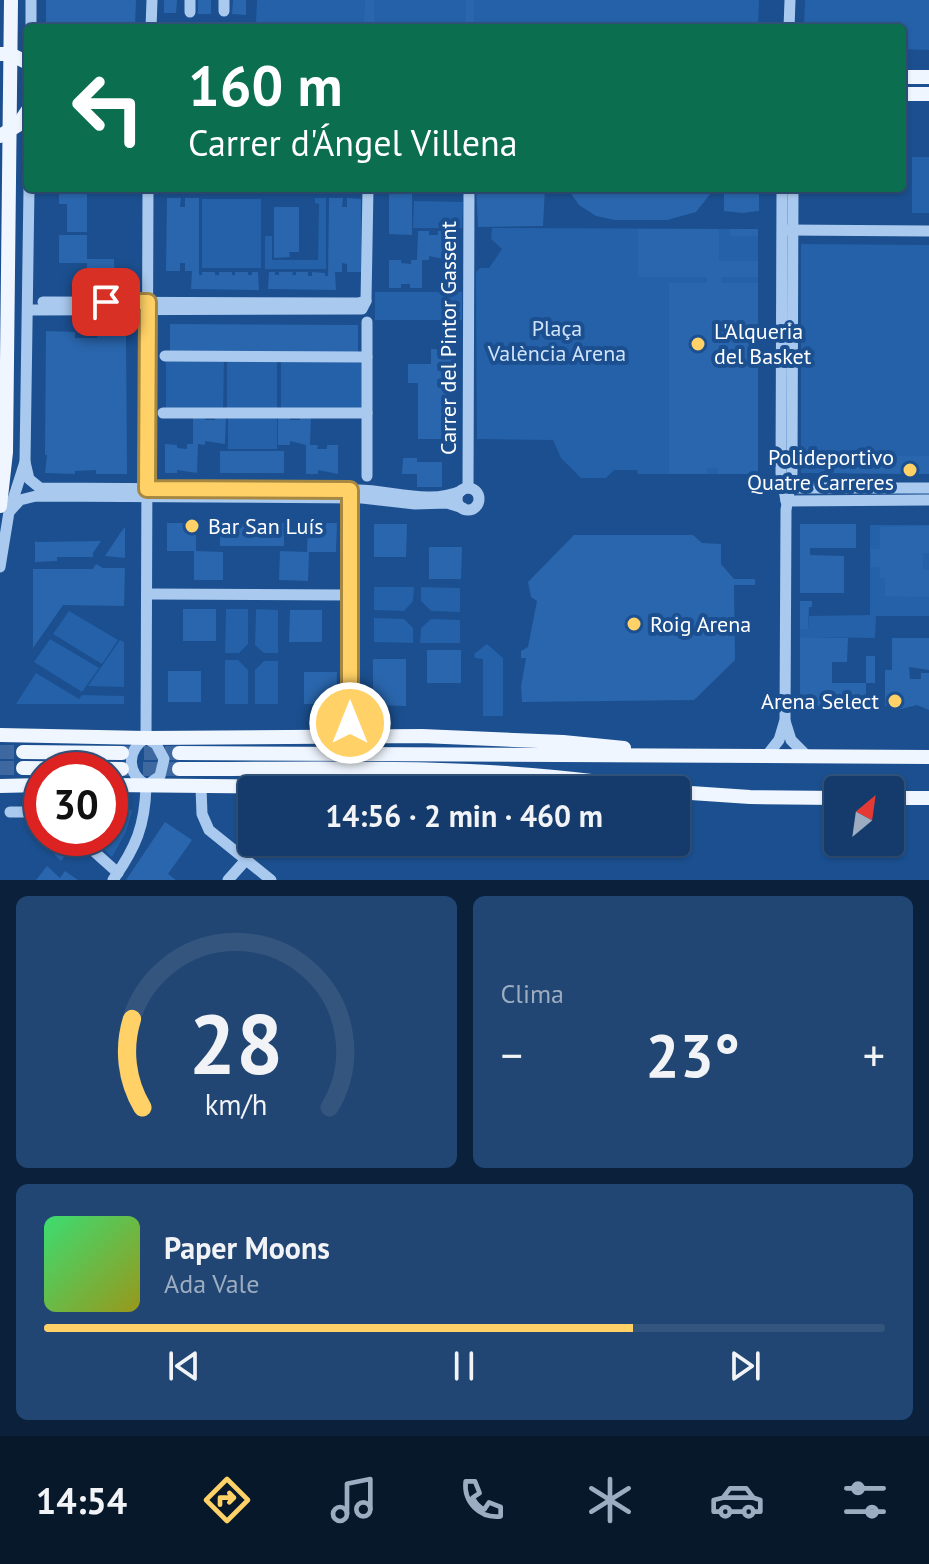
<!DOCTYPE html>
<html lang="es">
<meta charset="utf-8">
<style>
:root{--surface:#143b6b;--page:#214673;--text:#f1f3f6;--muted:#9dadc1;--line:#33557e;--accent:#ffd166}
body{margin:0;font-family:"PT Sans",sans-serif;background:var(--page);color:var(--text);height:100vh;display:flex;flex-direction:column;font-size:30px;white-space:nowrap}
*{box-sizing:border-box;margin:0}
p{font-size:26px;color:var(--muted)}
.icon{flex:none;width:44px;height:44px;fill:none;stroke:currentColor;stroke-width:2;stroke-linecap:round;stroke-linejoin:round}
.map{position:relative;height:880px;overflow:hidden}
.sheet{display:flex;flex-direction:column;gap:16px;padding:16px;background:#0b203b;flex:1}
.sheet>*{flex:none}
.hud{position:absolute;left:24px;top:24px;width:882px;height:168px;border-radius:8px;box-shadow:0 2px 6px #0004,0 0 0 2px var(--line);background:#0b6e4f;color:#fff;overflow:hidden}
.needle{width:52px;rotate:29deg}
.controls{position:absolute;left:824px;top:776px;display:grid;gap:16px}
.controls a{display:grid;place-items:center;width:80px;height:80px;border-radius:8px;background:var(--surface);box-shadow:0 2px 6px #0004,0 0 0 2px var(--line);font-size:40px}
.speed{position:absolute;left:24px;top:752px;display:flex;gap:16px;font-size:40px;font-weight:700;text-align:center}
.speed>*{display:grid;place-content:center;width:104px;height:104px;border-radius:50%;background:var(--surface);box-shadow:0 2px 6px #0004,0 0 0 2px var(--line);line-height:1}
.speed .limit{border:12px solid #d22;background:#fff;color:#111}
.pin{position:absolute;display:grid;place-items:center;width:68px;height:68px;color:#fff;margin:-34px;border-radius:16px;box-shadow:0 4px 12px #0006}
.me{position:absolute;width:88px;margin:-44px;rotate:0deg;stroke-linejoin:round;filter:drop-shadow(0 0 6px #0008)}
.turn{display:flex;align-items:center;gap:28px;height:168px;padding:0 32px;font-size:36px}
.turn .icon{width:104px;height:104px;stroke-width:2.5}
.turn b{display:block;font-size:56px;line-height:68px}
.big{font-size:60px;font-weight:600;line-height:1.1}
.sheet .widget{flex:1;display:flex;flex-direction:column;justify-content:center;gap:12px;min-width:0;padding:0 28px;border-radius:12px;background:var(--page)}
.sheet .dial{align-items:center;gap:0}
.dial svg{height:208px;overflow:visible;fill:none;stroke:var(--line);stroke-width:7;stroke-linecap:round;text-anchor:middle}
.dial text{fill:var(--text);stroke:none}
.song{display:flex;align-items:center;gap:24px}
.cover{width:96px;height:96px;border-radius:12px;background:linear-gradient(135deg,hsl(140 70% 55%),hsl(60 70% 35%))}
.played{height:8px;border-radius:4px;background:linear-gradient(90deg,var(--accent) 70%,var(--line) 70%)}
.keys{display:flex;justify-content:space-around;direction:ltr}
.heat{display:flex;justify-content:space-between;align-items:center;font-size:44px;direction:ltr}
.sheet .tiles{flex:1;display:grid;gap:16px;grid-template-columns:1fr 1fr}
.widget:last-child{grid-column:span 2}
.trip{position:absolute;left:238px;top:776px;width:452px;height:80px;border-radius:8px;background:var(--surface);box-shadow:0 2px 6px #0004,0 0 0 2px var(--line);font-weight:600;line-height:80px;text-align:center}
.tab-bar{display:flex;height:128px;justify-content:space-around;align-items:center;background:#08182b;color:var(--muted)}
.tab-bar .icon{width:56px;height:56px}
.tab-bar .current{color:var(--accent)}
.tab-bar b{font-size:36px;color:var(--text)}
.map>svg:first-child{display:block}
</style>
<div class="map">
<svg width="929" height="880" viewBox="0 0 929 880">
<rect width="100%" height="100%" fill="#1b4f8f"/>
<g fill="#2461a8">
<polygon points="257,0 759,0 758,28 162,28 162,22 256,22"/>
<polygon points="805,0 929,0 929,50 902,49 902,28 804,28"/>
<rect x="912" y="157" width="17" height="56"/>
<polygon points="315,198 326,198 326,269 265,269 265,236 272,236 272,260 318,260 319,204 315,203"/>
<rect x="202" y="199" width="59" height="69"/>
<polygon points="414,201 463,202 462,228 413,228"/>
<polygon points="492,228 758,229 758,474 638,474 637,470 614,470 606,478 581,478 561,458 553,440 477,439 476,272 480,268 489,268 502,249 491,239"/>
<polygon points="801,244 929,245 929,474 801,473"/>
<rect x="375" y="292" width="87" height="28"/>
<polygon points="166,358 224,358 223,412 166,412"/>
<polygon points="227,358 277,359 277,412 227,412"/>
<rect x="281" y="358" width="81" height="54"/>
<rect x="228" y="415" width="49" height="34"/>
<polygon points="870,525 929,525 929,616 876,616 875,638 800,637 800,629 808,629 809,616 870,615"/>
<polygon points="374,587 414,587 413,601 404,611 374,610"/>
<polygon points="421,587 460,588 460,612 431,611 421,601"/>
<polygon points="226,609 248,609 248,644 239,653 225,653"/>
<polygon points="256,609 278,610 278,653 264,653 255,645"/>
<polygon points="69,611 118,640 102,664 53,634"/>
<polygon points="374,618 404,619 413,628 413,643 374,642"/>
<polygon points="431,619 460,620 460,643 420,643 421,628"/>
<polygon points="50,639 99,668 82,692 34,662"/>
<polygon points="120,640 124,642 124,687 88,686"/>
<polygon points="487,644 503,658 503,716 483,716 483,659 475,658 474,654"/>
<polygon points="225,660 238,660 248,670 248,704 225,704"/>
<polygon points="264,661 278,661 278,704 255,704 255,670"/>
<polygon points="36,673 79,699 82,695 124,696 124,704 16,704"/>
<polygon points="110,805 126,806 132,811 126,832 112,857 92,838 110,838"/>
</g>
<g fill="#2a66ad">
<polygon points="46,0 136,0 135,26 46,25"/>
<polygon points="164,0 177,0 176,13 164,13"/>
<rect x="198" y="0" width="13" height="14"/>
<polygon points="233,0 246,0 246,15 232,14"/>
<polygon points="365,0 374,0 374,28 364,28"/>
<rect x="466" y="0" width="8" height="28"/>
<polygon points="59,188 87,188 87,232 67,232 67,204 59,204"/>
<polygon points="389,188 412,188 412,235 389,234"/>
<polygon points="476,188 545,188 543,226 478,227"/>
<polygon points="567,188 715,188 696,212 667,220 615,220 596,216 579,205"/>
<polygon points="724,188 759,188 759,211 742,213 724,211"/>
<polygon points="167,198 181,198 180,207 185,207 185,198 199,198 199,275 202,275 202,272 215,272 215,275 219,275 219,272 232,272 232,275 235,275 235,272 248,272 248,275 252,275 252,272 258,272 259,290 191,289 192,271 185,271 185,263 180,263 180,271 166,271"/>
<polygon points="329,198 343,198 342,207 347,207 347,198 361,199 361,272 347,272 347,264 342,263 342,272 335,272 336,290 268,289 269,272 275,272 275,275 279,275 279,272 293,272 292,275 296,275 296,272 308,272 308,276 312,276 312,272 325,273 325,276 328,276"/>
<polygon points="274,207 299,207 299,252 289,252 290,257 274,258"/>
<polygon points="638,229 719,229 719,261 758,261 758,277 721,277 721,283 758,283 758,474 718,474 718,468 707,468 707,474 669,474 669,283 707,283 707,277 638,277"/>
<rect x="730" y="229" width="28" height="7"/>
<polygon points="418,231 429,231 429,235 438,235 438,231 450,231 449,260 429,256 429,260 422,260 422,288 410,288 410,284 401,284 401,288 389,288 389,260 401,260 401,263 411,264 411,260 417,260"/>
<polygon points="59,235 87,235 87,259 114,259 115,287 87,287 87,263 59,263"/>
<polygon points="170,324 358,325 358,356 170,355"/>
<polygon points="46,331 75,332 75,338 97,338 98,333 126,333 127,474 96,474 96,470 75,471 75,474 45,473 47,455 45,455"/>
<polygon points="431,349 455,350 455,395 442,395 442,439 418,439 418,383 408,383 408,364 431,364"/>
<polygon points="193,416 205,416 205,420 215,420 215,416 226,416 225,444 205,441 205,445 198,444 197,473 177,470 177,473 165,473 165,444 177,445 177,448 187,449 187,444 193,444"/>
<polygon points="278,416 290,416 290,420 300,420 300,416 311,416 310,445 318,445 317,449 327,449 327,445 338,445 338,474 318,470 318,474 306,474 306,445 290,441 290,445 278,445"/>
<rect x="220" y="451" width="64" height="22"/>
<polygon points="834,456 929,456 929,474 834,473"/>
<polygon points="403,458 417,458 417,462 442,462 442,487 417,487 417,474 402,474"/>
<polygon points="167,523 196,523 196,551 223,552 223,580 194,580 194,551 167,551"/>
<rect x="220" y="523" width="64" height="23"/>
<polygon points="308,523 337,523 336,552 307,552"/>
<polygon points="374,524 407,524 406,557 374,557"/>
<polygon points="800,524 856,524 856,548 810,548 810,555 844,556 844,593 800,593"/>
<polygon points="929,526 929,553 923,553 923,570 929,570 929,597 885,596 885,578 880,578 880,567 871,567 871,549 880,549 880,527"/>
<polygon points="125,527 125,558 105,556 121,532"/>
<polygon points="574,535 693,535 702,543 721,544 721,564 734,579 755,579 755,585 734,585 735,660 694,700 522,702 521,686 526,658 521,658 521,651 528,647 537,601 531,597 528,582"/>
<polygon points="35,541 37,542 101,541 93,553 93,557 57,557 57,561 35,562"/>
<polygon points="429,547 462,547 461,579 429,579"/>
<polygon points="280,551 309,552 308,581 279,580"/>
<polygon points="96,564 103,568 125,568 124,606 63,605 33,648 33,569 93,569"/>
<polygon points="800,601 812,601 812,607 809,607 808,629 800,629"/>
<rect x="183" y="609" width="33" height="32"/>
<polygon points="290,610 322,610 322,642 289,642"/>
<polygon points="800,637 848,638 847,662 832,662 832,683 866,683 866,656 875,656 875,683 866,683 866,706 800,706"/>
<polygon points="892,638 929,638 929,670 909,667 910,679 921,679 921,673 929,673 929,710 917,705 897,710 892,706 885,706 885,670 892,670"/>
<rect x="427" y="650" width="34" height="33"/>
<polygon points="373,659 406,659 406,706 373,705"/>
<rect x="168" y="671" width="33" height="31"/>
<polygon points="304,672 337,672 336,704 304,704"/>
<polygon points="165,822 192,840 168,874 176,880 126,880"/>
<polygon points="44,838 74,838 76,841 61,861 54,854 57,851 54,848 51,851 41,841"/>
<polygon points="47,866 60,878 65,871 78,880 36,880"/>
</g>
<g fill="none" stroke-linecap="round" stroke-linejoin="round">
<g stroke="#3d69a0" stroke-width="14" stroke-dasharray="14 7" stroke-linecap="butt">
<polyline points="0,752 23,752"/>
<polyline points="123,753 179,753"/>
<polyline points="0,768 23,768"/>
<polyline points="122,769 179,769"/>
</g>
<g stroke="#a9c9ee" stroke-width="11">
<polyline points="224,11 224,0"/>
<polyline points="190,12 190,0"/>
<polyline points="31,28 31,0"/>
<polyline points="151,28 152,0"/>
<polyline points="789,28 790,0"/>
<polyline points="782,188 781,473 786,501"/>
<polyline points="786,230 929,231"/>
<polyline points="43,302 358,303 366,301"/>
<polyline points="28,310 362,309 366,301 368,188"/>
<polyline points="165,356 367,357"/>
<polyline points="163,413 367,413"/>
<path d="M25,462L29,479L40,488C146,489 252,490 358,490C390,490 430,505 461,491"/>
<polyline points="367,476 367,322"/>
<polyline points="468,488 469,188"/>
<polyline points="786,488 929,488"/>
<circle cx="468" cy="499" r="11"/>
<polyline points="350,492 350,736"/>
<polyline points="786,501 929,500"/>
<polyline points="9,512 20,500 36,496 362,498 415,504 447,503 463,508"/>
<polyline points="0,567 9,512 25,462 29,188"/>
<polyline points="147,594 350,595"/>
<polyline points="785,721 791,740 806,755"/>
<polyline points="146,738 148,188"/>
<polyline points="146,738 156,744 164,759 160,776 147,785"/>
<path d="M146,738C126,751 127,773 146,785"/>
<polyline points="768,754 779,740 785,720 786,510 792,473 793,188"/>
<polyline points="201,787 202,814 209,830 271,880"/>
<polyline points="10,812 42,812"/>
<polyline points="79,838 118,873"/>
<path d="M113,880C136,847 145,826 146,786"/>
<polyline points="228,880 245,861"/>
</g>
<g stroke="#f0f6ff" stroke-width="14">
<polyline points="0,54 10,54 28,63"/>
<polyline points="902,77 929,77"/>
<polyline points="902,94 929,94"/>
<polyline points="0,136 18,125 28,110"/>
<polyline points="0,506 6,452 11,0"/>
<polyline points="0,735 146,738 422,736 563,742 624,748"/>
<polyline points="23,752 122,753"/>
<polyline points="179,753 929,757"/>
<polyline points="23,768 122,769"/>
<path d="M179,769C319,769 460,764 600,782"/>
<polyline points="110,785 629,790"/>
<polyline points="620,785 656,790"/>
<polyline points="0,786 42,785"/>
<polyline points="676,792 750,797 838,798"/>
<polyline points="890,798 929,798"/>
</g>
</g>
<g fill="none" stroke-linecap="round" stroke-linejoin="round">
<g stroke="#a68842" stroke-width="20">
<polyline id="route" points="106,302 148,302 147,489 350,490 350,723"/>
</g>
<use href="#route" stroke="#ffd166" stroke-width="14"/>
</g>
<g fill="#ffd166" stroke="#1b4f8f" stroke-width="3">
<circle cx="698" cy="344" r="8"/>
<circle cx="910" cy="470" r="8"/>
<circle cx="192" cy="526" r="8"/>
<circle cx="634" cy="624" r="8"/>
<circle cx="895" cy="701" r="8"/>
</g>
<g text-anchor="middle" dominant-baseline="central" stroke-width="8" stroke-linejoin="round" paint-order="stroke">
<g font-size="22" fill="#cfe3fa" stroke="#1b4f8f">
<text x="557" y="328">Plaça<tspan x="557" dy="25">València Arena</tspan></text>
</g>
<g font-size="22" fill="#fff" stroke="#1b4f8f" text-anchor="start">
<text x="714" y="331">L'Alqueria<tspan x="714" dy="25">del Basket</tspan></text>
<text x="894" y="457" text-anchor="end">Polideportivo<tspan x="894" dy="25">Quatre Carreres</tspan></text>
<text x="208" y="526">Bar San Luís</text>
<text x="650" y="624">Roig Arena</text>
<text x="879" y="701" text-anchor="end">Arena Select</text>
</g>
<g font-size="22" fill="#fff" stroke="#1b4f8f">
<text transform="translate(448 338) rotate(-90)">Carrer del Pintor Gassent</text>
</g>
</g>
</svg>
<div class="controls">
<a><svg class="needle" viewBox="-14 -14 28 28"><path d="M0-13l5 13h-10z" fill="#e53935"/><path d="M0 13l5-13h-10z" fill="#9dadc1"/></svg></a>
</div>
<div class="speed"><div class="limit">30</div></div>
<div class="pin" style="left:106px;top:302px;background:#d93025"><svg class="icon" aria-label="arrive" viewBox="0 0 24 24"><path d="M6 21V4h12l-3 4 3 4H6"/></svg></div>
<svg class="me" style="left:350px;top:723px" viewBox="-20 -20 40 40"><circle r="17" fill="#ffd166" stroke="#fff" stroke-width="3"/><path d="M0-11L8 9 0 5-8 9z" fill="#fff"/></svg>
<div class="trip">14:56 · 2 min · 460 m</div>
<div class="hud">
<div class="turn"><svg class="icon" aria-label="left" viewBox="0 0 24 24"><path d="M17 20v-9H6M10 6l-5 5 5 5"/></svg><div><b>160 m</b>Carrer d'Ángel Villena</div></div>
</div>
</div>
<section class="sheet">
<div class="tiles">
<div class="widget dial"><svg viewBox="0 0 100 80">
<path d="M14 69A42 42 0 1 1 86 69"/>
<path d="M14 69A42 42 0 0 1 10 35" stroke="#ffd166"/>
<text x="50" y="56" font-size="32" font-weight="700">28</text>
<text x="50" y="72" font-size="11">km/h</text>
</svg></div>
<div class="widget"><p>Clima</p>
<div class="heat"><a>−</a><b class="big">23°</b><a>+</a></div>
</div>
<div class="widget">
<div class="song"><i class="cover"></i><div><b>Paper Moons</b><p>Ada Vale</p></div></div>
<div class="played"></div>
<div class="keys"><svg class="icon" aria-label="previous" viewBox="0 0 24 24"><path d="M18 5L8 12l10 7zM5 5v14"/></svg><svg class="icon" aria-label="pause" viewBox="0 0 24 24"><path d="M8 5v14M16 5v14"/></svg><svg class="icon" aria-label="next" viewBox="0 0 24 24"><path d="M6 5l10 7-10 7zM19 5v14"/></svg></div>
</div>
</div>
</section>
<nav class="tab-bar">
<b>14:54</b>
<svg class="icon current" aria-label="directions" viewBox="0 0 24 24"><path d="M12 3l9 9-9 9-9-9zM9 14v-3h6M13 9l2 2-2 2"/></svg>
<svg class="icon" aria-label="music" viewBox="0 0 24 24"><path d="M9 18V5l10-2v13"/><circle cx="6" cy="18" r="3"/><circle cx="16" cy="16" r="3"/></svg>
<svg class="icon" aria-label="phone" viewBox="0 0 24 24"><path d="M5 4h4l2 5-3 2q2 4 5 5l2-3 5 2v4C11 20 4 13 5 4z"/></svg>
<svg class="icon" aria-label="climate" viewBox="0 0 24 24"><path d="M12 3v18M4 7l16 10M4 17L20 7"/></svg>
<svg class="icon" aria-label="car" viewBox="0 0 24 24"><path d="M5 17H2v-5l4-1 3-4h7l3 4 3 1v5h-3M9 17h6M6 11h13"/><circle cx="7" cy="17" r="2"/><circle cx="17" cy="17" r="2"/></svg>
<svg class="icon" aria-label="filters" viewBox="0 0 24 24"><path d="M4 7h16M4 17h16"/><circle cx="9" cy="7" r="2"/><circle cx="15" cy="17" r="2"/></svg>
</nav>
